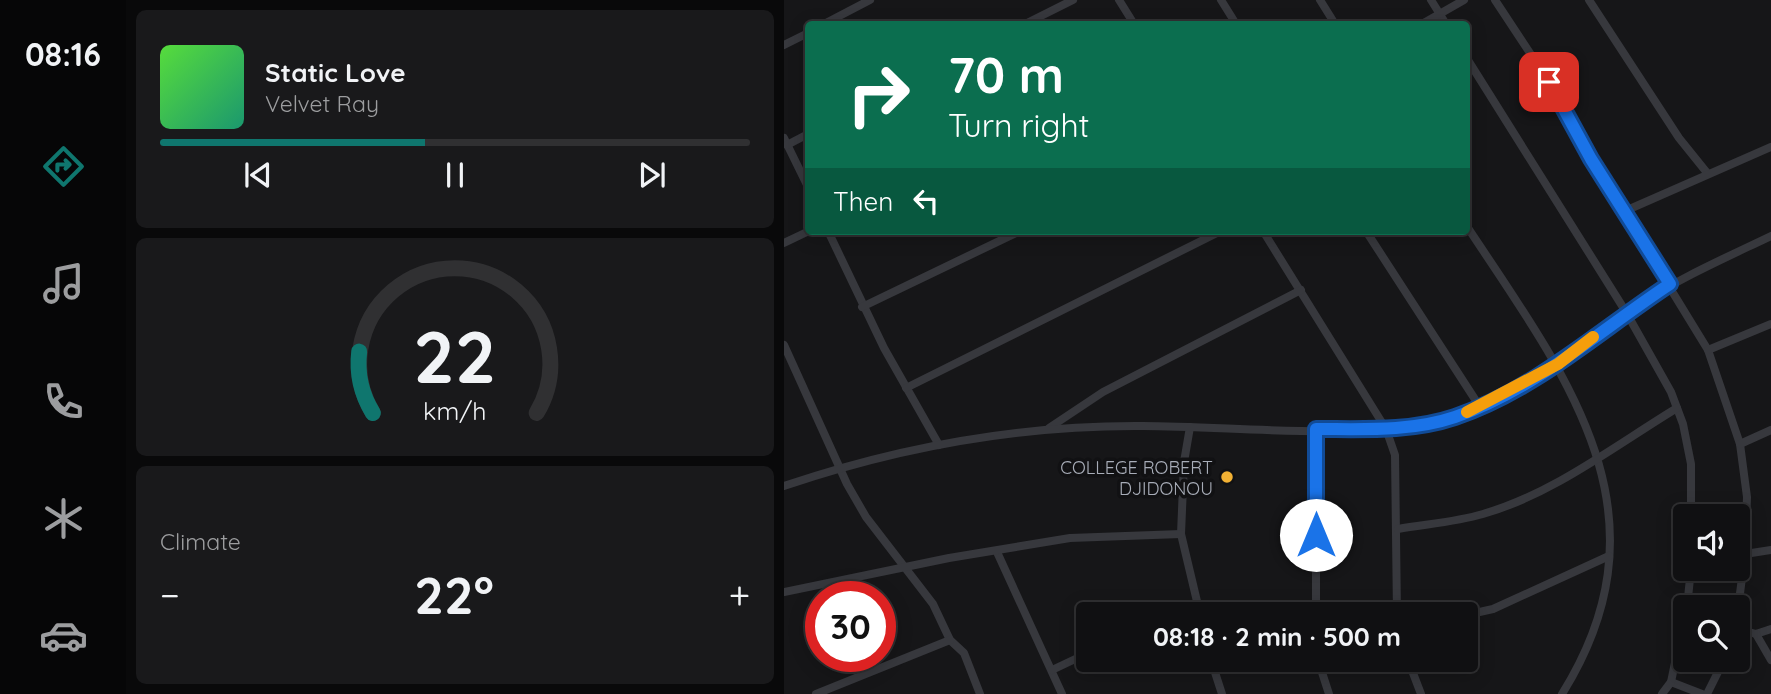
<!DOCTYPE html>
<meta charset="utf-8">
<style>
:root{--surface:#101012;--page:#19191b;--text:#f1f3f6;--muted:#9c9d9f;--line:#303032;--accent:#0f766e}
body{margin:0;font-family:Quicksand,sans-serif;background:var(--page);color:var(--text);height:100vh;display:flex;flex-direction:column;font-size:26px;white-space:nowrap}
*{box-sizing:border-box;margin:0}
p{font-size:23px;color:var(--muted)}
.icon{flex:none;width:38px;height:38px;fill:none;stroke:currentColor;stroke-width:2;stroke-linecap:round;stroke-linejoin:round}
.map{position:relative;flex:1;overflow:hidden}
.drawer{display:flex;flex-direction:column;gap:10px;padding:10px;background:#09090a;width:658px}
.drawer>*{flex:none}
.hud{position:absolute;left:21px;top:21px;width:665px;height:214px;border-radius:7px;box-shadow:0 4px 18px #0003,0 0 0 2px var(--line);background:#0b6e4f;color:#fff;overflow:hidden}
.tools{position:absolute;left:889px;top:504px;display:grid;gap:14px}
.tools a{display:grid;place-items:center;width:77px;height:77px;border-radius:7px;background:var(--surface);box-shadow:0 4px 18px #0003,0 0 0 2px var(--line);font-size:35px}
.speed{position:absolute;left:21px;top:581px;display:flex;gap:14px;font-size:35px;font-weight:700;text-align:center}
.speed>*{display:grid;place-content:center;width:91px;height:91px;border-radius:50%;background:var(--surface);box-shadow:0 4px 18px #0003,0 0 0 2px var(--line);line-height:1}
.speed .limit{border:10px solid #d22;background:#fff;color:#111}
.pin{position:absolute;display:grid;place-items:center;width:60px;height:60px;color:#fff;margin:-30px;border-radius:14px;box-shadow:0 4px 10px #0006}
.me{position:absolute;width:77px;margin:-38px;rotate:0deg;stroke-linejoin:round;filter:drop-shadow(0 0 5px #0008)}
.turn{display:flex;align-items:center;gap:24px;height:147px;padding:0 28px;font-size:32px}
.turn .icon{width:91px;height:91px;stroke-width:2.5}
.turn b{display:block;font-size:49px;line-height:60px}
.then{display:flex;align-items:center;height:66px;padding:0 28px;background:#0003;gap:14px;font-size:26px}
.big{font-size:52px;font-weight:700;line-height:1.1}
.drawer .card{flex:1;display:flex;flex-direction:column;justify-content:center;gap:10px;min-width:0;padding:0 24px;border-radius:10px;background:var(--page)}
.drawer .dial{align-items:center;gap:0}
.dial svg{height:182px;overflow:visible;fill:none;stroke:var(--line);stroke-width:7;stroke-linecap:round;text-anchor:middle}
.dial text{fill:var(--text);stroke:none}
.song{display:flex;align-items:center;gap:21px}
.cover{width:84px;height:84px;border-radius:10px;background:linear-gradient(135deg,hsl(110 70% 55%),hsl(160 70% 35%))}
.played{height:7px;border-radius:4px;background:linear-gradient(90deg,var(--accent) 45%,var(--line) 45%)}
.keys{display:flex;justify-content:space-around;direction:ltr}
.heat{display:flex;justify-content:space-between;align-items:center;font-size:38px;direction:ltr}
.trip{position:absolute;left:292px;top:602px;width:402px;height:70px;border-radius:7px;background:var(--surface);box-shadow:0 4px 18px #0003,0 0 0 2px var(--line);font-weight:700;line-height:70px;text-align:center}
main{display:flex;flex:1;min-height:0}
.tabs{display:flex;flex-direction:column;width:126px;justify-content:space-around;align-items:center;background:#060607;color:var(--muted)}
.tabs .icon{width:49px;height:49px}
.tabs .current{color:var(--accent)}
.tabs b{font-size:32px;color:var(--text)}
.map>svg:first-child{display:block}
</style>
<main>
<nav class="tabs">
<b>08:16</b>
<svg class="icon current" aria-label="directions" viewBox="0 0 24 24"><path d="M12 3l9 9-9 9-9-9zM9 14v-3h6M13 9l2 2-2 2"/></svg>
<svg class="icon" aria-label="music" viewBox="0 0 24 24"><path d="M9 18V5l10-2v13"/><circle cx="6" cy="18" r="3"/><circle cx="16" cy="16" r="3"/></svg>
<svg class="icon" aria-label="phone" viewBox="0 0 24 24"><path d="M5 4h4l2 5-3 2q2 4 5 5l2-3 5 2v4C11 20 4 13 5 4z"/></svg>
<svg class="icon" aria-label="climate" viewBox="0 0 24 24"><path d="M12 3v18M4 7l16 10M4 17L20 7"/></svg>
<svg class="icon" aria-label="car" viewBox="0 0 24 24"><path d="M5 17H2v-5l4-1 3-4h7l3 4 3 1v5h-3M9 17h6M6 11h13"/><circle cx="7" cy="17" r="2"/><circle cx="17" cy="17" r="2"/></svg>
</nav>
<section class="drawer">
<div class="card">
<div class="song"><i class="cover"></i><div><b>Static Love</b><p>Velvet Ray</p></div></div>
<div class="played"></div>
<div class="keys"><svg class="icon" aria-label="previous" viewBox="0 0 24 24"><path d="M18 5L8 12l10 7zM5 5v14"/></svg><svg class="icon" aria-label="pause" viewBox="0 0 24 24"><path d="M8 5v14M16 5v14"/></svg><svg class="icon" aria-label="next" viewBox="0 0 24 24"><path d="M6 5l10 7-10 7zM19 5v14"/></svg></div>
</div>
<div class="card dial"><svg viewBox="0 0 100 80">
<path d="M14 69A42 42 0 1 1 86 69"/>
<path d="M14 69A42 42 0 0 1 8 42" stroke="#0f766e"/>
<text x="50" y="56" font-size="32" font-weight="700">22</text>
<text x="50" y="72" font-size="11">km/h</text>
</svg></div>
<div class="card"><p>Climate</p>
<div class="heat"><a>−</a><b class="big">22°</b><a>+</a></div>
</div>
</section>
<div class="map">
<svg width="987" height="694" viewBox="0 0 987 694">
<rect width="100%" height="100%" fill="#161618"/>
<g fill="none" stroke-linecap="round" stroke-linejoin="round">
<g stroke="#37383d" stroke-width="8">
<polyline points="335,0 350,24"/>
<polyline points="437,0 452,24"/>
<polyline points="536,0 551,24"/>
<polyline points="647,0 662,24"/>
<polyline points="711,0 765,82 807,159 924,350 956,444 963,497 961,554 954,609"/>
<polyline points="805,0 895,138 924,174"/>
<polyline points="40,24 86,0"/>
<polyline points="241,24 289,0"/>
<polyline points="638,24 680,0"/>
<polyline points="0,45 24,33"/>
<polyline points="682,57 842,312 887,392 899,424 907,464 907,516"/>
<polyline points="0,138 24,187"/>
<polyline points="3,145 24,134"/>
<polyline points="841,211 987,147"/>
<path d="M682,225C782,376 891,513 778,694"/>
<polyline points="44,231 100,348 155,445"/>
<polyline points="479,231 602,429 611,455 613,614"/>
<polyline points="582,231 696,407"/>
<polyline points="0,243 25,231"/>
<polyline points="78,307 236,231"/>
<polyline points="0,345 63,484 82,517 149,604 166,640 180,653 196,694"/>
<polyline points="924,350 987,324"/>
<polyline points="122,388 437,231"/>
<polyline points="406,427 400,462 397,534 416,614"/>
<polyline points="265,428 319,392 517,290"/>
<polyline points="532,429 532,614"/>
<polyline points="956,444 987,430"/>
<path d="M0,486C115,447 237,425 359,426C453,426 575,442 665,419C731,402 791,346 846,310C891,280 939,259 987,236"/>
<path d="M614,529C643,524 672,522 699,514C769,494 832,445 893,408"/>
<polyline points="213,552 278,694"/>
<polyline points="961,554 987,550"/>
<polyline points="0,592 165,558 286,538 397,534"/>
<polyline points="903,607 907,569"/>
<polyline points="682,615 709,609 825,556"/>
<polyline points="954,629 972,634 987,629"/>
<polyline points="972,634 987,660"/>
<polyline points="427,660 438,694"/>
<polyline points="534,660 545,694"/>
<polyline points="624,660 637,694"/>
<polyline points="268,670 304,653"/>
<polyline points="887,682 918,694"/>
<polyline points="32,694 166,640"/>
<polyline points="878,694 887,682 901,614"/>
<polyline points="923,694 940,660"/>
</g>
</g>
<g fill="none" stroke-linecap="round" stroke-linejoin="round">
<g stroke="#114b97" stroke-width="18">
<path id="route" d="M532,535V429C577,429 627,432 671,417C751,390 816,330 886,284L807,159L765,82"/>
</g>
<use href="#route" stroke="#1a73e8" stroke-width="12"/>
<polyline stroke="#f59e0b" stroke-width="12" points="683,412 774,364 809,337"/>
</g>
<circle fill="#f2b134" stroke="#111113" stroke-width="2.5" cx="443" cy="477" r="7"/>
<g text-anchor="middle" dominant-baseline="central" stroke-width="7" stroke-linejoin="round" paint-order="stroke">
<g font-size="18" fill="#a8adb8" stroke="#111113" text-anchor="end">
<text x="429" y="467">COLLEGE ROBERT<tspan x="429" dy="21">DJIDONOU</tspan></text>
</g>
</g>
</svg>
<div class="tools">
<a><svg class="icon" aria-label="sound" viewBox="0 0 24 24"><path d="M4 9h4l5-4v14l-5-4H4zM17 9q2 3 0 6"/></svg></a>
<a><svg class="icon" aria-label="search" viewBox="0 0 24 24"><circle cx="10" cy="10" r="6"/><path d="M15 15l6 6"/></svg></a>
</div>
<div class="speed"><div class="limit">30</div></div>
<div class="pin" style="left:765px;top:82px;background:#d93025"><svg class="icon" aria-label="arrive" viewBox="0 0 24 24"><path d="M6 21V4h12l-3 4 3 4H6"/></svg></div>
<svg class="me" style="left:532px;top:535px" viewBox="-20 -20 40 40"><circle r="19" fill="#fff"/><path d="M0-13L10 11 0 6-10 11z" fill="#1a73e8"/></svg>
<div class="trip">08:18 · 2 min · 500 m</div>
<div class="hud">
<div class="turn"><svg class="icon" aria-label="right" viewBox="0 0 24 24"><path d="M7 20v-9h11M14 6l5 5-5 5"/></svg><div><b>70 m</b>Turn right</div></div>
<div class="then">Then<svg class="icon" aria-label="left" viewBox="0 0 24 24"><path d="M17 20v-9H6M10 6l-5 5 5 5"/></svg></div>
</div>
</div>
</main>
